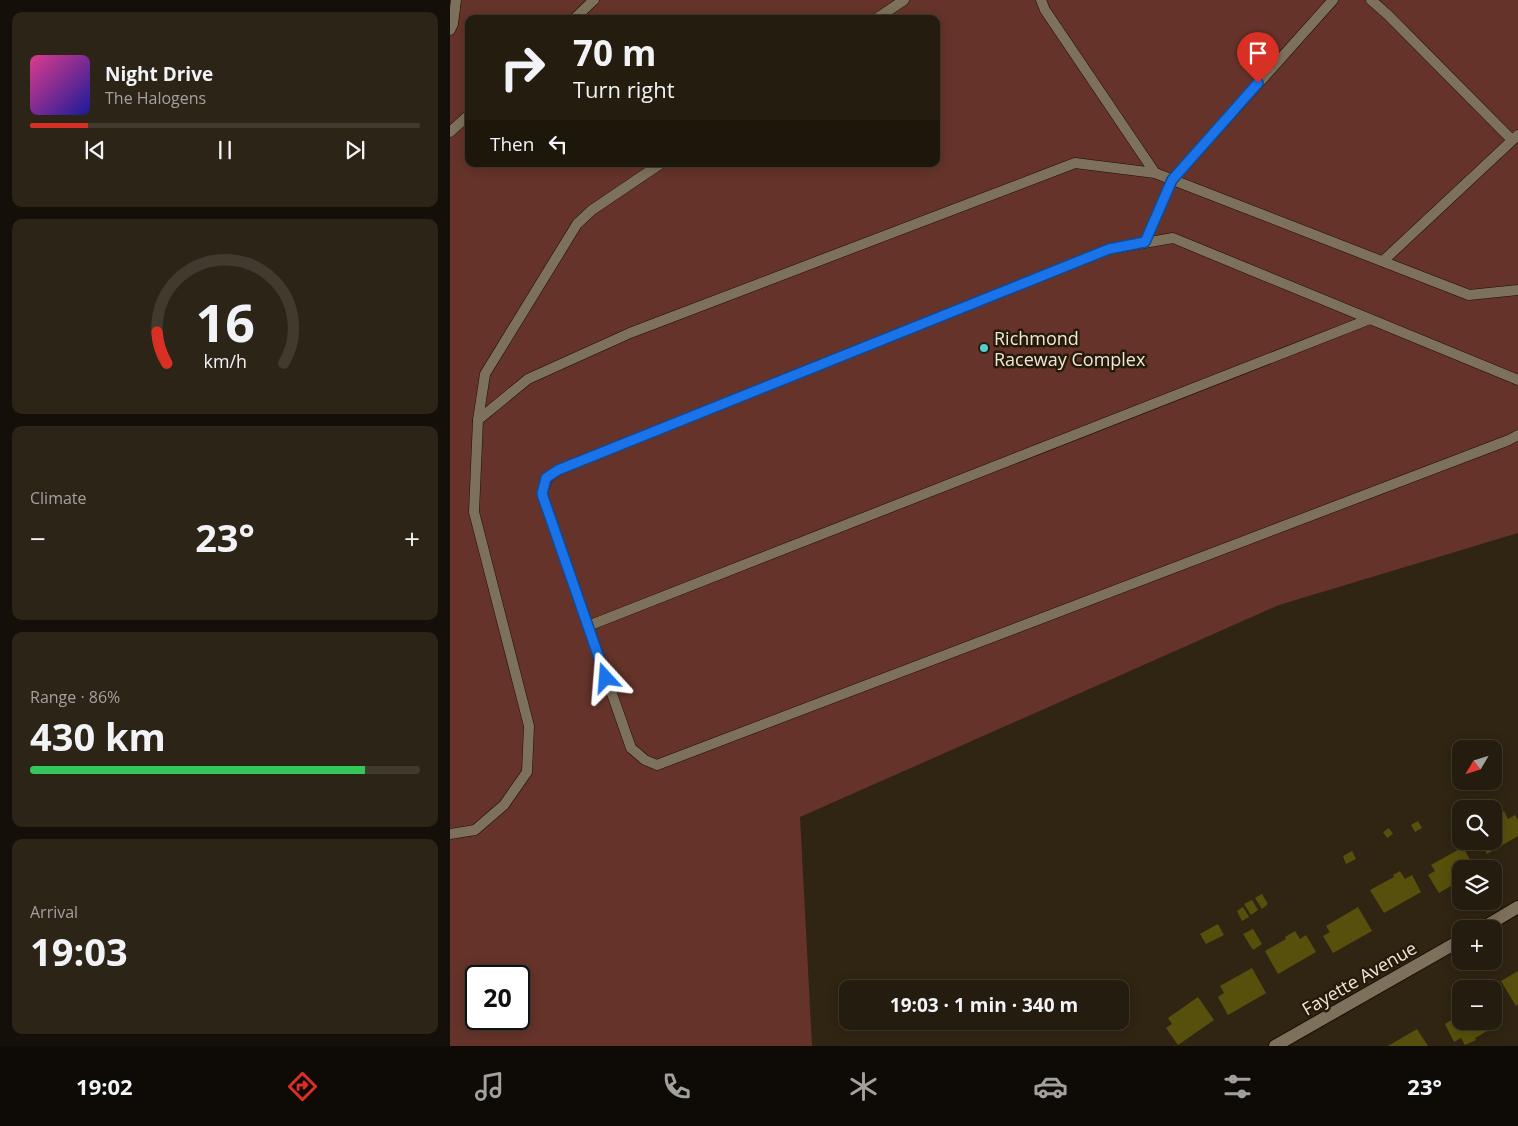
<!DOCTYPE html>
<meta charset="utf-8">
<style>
:root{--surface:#241c0e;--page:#2c2517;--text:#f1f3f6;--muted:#a3a19e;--line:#413a2e;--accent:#d93025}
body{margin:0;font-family:"Open Sans",sans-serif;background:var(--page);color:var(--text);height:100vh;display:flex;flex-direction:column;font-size:19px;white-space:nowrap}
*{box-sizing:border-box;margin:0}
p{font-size:16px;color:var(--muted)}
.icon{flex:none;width:28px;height:28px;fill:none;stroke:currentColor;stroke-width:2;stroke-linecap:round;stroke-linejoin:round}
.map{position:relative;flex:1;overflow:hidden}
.side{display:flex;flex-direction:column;gap:12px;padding:12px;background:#140f08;width:450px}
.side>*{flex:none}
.guide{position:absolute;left:15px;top:15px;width:475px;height:152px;border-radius:10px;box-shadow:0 2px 12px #0003,0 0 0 1px var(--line);background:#241c0e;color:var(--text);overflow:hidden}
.needle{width:32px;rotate:232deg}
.tools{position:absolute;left:1002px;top:740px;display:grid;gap:10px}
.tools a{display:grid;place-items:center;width:50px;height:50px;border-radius:10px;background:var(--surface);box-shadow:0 2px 12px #0003,0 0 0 1px var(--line);font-size:25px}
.speed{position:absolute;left:15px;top:965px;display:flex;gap:10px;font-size:25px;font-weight:700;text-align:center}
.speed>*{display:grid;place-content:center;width:65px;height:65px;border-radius:50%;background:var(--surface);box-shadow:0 2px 12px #0003,0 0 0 1px var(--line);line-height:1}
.speed .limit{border:2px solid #111;border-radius:8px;background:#fff;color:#111}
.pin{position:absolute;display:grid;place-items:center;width:42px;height:42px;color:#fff;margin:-51px -21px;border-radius:50% 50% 50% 0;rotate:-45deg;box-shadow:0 0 5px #0007}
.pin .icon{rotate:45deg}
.me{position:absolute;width:55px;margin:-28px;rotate:341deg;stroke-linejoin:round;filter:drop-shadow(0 0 4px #0008)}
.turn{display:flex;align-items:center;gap:18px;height:105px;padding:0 25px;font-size:22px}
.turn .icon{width:65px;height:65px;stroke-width:2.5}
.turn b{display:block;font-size:35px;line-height:42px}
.then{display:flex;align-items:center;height:48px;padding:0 25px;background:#0003;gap:10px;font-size:19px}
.big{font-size:38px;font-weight:700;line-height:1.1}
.side .tile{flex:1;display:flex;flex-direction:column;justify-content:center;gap:8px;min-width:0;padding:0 18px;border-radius:10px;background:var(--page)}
.side .dial{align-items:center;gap:0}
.dial svg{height:130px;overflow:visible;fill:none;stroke:var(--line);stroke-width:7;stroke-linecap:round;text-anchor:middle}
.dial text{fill:var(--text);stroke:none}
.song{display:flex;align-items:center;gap:15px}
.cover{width:60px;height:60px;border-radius:8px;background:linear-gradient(135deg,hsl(330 70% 55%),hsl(240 70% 35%))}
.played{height:5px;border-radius:2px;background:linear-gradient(90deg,var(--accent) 15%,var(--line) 15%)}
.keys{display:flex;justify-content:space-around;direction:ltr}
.heat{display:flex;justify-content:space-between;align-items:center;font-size:28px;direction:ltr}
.charge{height:8px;border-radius:4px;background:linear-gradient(90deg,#34c759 86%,var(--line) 0)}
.trip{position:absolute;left:389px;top:980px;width:290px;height:50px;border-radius:10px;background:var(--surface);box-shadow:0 2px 12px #0003,0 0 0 1px var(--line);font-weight:700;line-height:50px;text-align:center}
.tab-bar{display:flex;height:80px;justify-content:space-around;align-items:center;background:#0e0b06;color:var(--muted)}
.tab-bar .icon{width:35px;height:35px}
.tab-bar .current{color:var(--accent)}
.tab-bar b{font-size:22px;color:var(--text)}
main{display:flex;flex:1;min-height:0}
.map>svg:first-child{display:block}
</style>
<main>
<section class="side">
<div class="tile">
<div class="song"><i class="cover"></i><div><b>Night Drive</b><p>The Halogens</p></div></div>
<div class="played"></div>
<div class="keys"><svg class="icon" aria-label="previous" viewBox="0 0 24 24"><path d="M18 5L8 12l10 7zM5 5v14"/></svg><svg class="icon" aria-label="pause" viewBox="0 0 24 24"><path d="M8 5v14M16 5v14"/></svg><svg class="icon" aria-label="next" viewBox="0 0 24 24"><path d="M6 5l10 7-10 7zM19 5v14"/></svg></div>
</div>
<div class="tile dial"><svg viewBox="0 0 100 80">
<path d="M14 69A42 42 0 1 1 86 69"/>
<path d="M14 69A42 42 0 0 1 8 50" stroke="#d93025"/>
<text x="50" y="56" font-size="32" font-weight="700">16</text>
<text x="50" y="72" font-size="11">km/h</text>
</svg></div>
<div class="tile"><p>Climate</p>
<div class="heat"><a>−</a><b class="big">23°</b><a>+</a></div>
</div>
<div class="tile"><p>Range · 86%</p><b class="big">430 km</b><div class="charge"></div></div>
<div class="tile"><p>Arrival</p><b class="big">19:03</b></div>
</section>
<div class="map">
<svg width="1068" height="1046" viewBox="0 0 1068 1046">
<rect width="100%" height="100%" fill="#302512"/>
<path fill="#65332a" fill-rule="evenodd" d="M0,0H1068V533L829,605L350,817L362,1046H0ZM19,19H486V164H19ZM26,976H69V1019H26Z"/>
<g fill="#57500c">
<polygon points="1054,811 1058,819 1065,815 1068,820 1068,836 1037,854 1030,841 1044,841 1044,817"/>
<polygon points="968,821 972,828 965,832 961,825"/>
<polygon points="939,828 943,834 937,838 933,832"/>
<polygon points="1013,847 1025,869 1011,869 1011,880 989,893 978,875 985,871 981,865"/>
<polygon points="902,851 906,859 896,864 893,856"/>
<polygon points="950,871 955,879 962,875 971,892 934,913 920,890 944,877 943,875"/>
<polygon points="812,894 818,904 812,909 805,898"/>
<polygon points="802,900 808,910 801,915 794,904"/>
<polygon points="793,907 799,917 792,921 787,911"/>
<polygon points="908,907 922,931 883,953 873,936 880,932 876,926"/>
<polygon points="768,924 774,935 756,944 750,934"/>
<polygon points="803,929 812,944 803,950 793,934"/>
<polygon points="845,931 850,939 856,935 866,952 828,974 815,951 836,939 835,937"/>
<polygon points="802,968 816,993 778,1015 768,997 774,993 770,986"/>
<polygon points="1068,971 1068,1004 1066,1006 1051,981"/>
<polygon points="748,997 764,1020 728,1045 716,1028 722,1024 718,1018"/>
<polygon points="1011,1014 1011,1021 1043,1021 1046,1026 1025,1038 1026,1040 1015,1045 1011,1038 1004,1042 995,1024"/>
<polygon points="967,1029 978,1046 938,1046"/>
</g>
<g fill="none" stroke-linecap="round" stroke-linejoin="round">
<g stroke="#180e00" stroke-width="11">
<g id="lane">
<polyline points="591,0 595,10 705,173"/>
<polyline points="921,0 938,15 1062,140"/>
<polyline points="124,19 144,0"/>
<polyline points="426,19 454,0"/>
<polyline points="0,30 3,24 6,0"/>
<polyline points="0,132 19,115"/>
<polyline points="695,242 722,180 883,0"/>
<polyline points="933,261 1068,135"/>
<polyline points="1068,380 723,238 659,249 108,470 97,479 92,494 181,748 195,760 207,765 1059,440 1068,435"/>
<polyline points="28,420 35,374 127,224 142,210 210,164"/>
<polyline points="138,626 920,319"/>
<polyline points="0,834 25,830 54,805 77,772 79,726 24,512 28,420 78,379 180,333 625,163 705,173 1019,295 1068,290"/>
</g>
</g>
<g stroke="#180e00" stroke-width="14">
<g id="street">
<polyline points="1031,929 1068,907"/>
<polyline points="825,1046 1011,940"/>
</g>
</g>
<use href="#lane" stroke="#7e715c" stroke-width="10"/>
<use href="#street" stroke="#7e715c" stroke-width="12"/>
</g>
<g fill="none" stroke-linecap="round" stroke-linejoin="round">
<g stroke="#114b97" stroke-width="12">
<polyline id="route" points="156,678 92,494 96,478 108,470 659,249 695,242 722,180 808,83"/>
</g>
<use href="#route" stroke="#1a73e8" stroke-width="9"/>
</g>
<circle fill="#52ccd0" stroke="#261b09" stroke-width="2" cx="534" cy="348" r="5"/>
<g text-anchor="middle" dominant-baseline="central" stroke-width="5" stroke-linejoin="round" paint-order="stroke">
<g font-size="18" fill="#efe7dc" stroke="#261b09" text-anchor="start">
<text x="544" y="338">Richmond<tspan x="544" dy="21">Raceway Complex</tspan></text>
</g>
<g font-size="18" fill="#efe7dc" stroke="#261b09">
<text transform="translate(909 978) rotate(-30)">Fayette Avenue</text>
</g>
</g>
</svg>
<div class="tools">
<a><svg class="needle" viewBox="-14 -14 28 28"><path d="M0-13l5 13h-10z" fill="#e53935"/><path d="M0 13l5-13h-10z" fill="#a3a19e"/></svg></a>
<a><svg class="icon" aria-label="search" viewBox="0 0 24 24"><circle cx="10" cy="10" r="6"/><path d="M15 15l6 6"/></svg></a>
<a><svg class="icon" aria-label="layers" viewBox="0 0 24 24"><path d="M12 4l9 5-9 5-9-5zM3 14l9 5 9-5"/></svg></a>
<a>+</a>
<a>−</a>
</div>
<div class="speed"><div class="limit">20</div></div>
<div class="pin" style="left:808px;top:83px;background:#d93025"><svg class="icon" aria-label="arrive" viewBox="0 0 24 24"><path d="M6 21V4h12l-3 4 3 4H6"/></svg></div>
<svg class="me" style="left:156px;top:678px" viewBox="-20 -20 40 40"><path d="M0-17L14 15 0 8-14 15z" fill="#1a73e8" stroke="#fff" stroke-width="4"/></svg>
<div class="trip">19:03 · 1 min · 340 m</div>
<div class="guide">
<div class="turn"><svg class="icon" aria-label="right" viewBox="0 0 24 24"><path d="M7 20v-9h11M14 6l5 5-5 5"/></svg><div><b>70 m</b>Turn right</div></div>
<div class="then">Then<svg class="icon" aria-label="left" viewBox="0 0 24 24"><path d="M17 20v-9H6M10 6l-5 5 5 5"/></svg></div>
</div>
</div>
</main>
<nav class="tab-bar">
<b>19:02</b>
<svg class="icon current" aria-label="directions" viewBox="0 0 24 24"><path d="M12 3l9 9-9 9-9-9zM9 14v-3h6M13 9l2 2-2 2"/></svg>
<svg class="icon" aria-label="music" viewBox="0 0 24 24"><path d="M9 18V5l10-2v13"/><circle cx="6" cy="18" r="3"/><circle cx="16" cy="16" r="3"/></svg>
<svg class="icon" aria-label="phone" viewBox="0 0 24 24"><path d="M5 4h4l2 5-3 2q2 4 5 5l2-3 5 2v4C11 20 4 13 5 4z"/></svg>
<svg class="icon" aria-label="climate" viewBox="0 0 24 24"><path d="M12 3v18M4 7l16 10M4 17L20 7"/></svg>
<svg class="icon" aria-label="car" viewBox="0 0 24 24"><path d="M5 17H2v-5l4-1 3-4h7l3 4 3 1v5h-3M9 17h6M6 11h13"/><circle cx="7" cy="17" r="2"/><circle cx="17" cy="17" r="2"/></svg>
<svg class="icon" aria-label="filters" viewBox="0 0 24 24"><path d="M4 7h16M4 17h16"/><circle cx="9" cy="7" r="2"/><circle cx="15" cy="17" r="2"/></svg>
<b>23°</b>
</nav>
